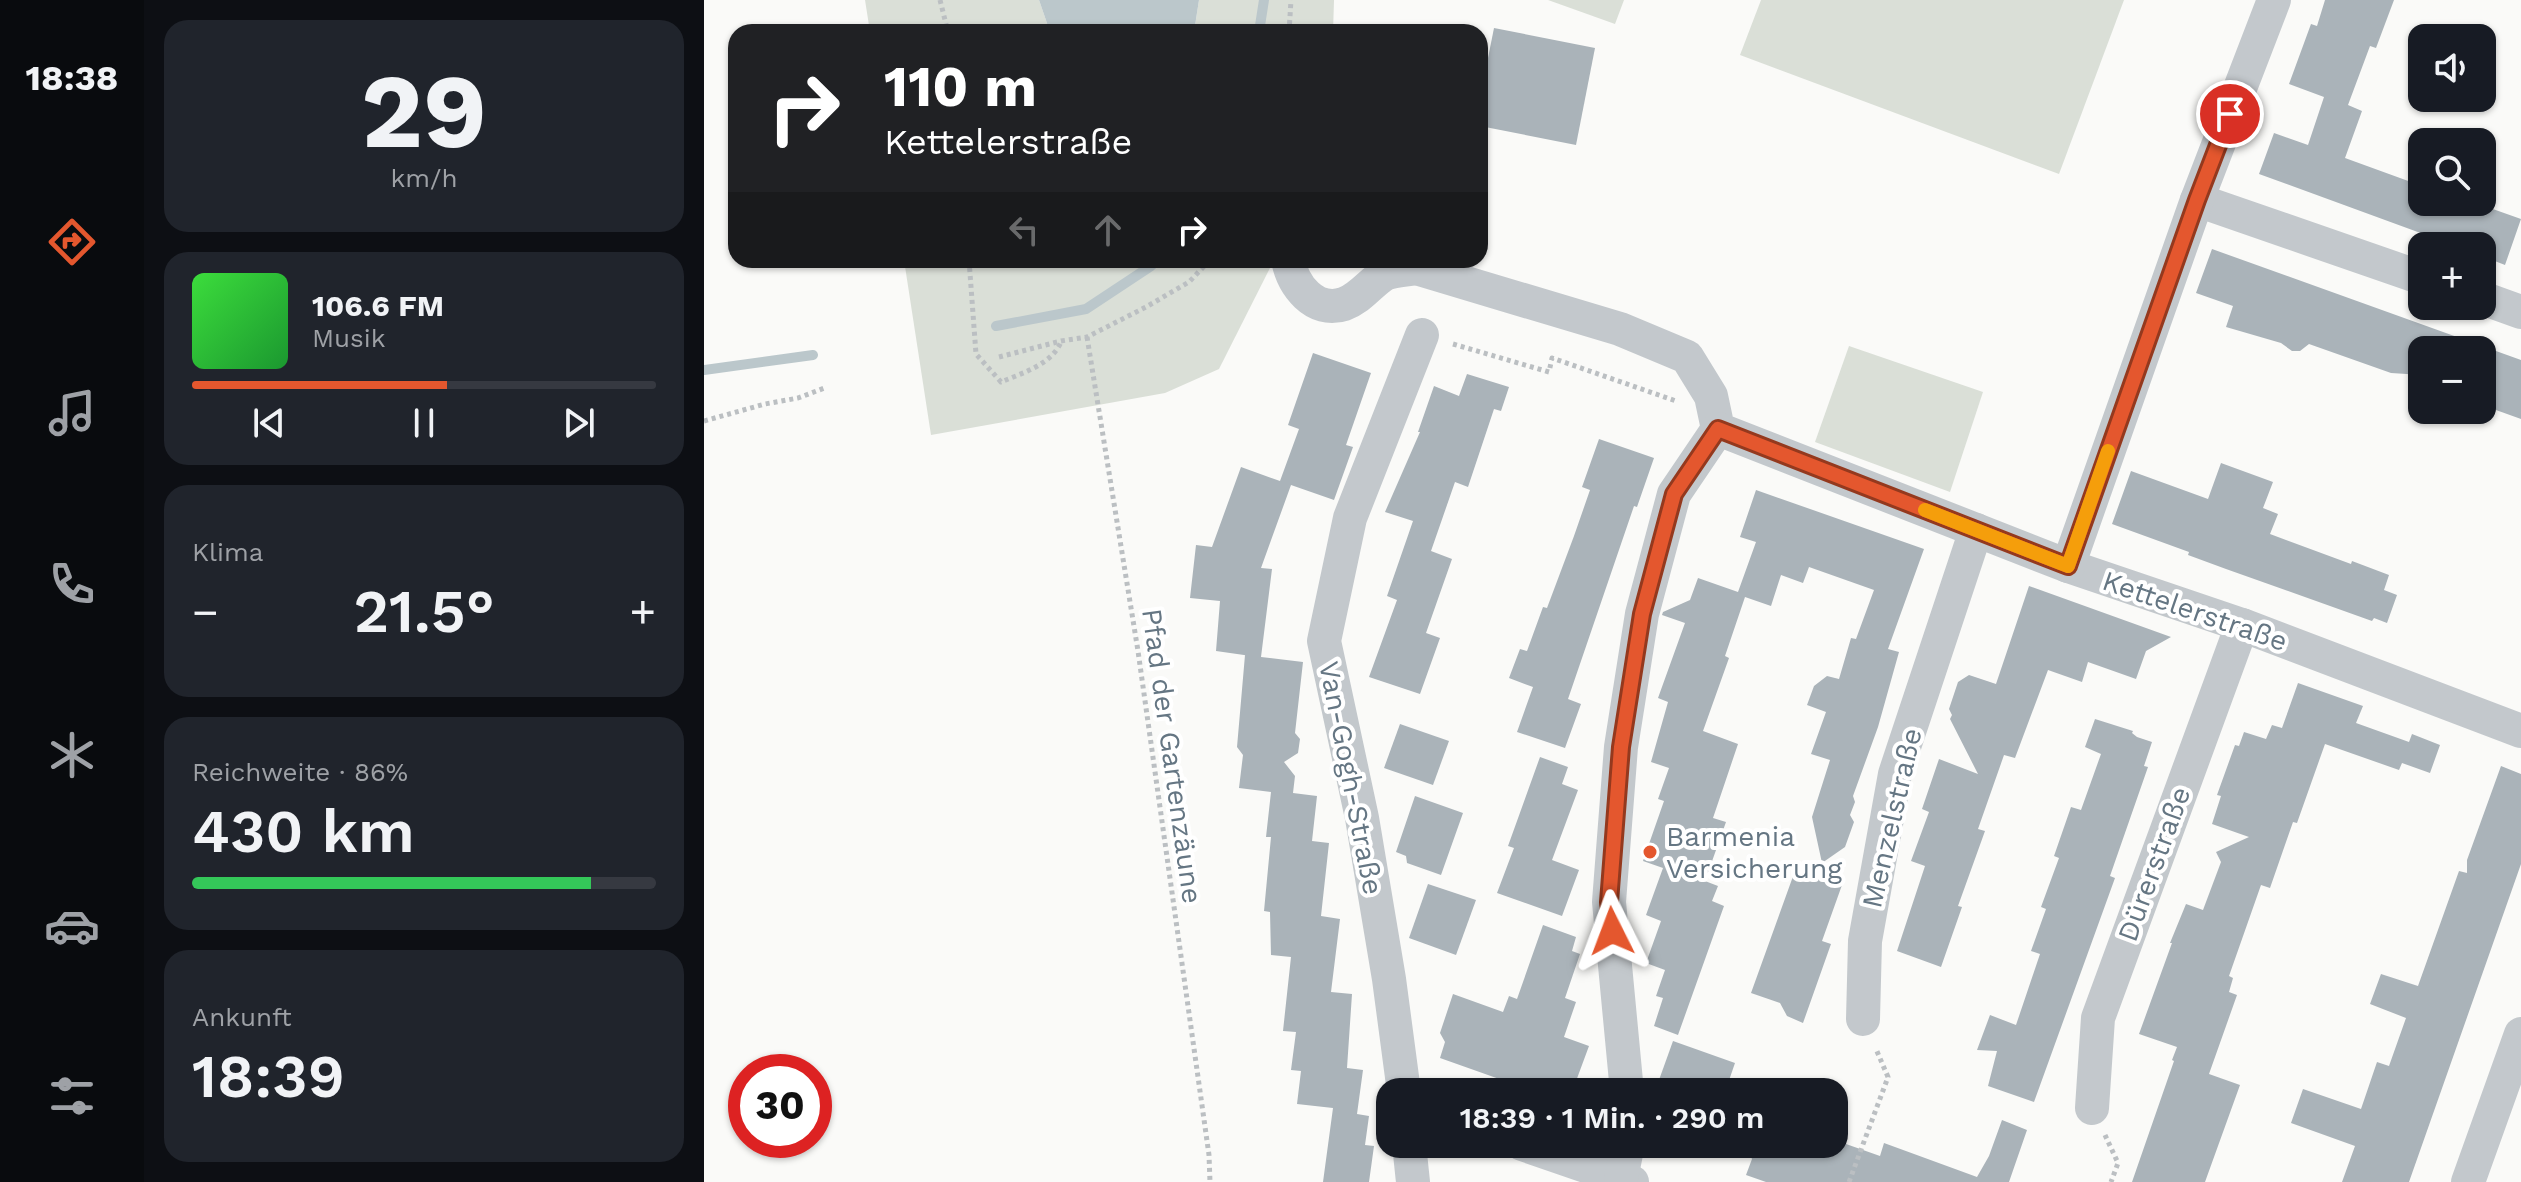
<!DOCTYPE html>
<html lang="de">
<meta charset="utf-8">
<style>
:root{--surface:#171b24;--page:#20242c;--text:#f1f3f6;--muted:#9ea1a6;--line:#363941;--accent:#e4572e}
body{margin:0;font-family:"Work Sans",sans-serif;background:var(--page);color:var(--text);height:100vh;display:flex;flex-direction:column;font-size:30px;white-space:nowrap}
*{box-sizing:border-box;margin:0}
p{font-size:26px;color:var(--muted)}
.icon{flex:none;width:44px;height:44px;fill:none;stroke:currentColor;stroke-width:2;stroke-linecap:round;stroke-linejoin:round}
.map{position:relative;flex:1;overflow:hidden}
.side{display:flex;flex-direction:column;gap:20px;padding:20px;background:#0d0f14;width:560px}
.side>*{flex:none}
.guide{position:absolute;left:24px;top:24px;width:760px;height:244px;border-radius:24px;box-shadow:0 2px 6px #0004;background:#202124;color:#fff;overflow:hidden}
.buttons{position:absolute;left:1704px;top:24px;display:grid;gap:16px}
.buttons a{display:grid;place-items:center;width:88px;height:88px;border-radius:16px;background:var(--surface);box-shadow:0 2px 6px #0004;font-size:40px}
.speed{position:absolute;left:24px;top:1054px;display:flex;gap:16px;font-size:40px;font-weight:700;text-align:center}
.speed>*{display:grid;place-content:center;width:104px;height:104px;border-radius:50%;background:var(--surface);box-shadow:0 2px 6px #0004;line-height:1}
.speed .limit{border:12px solid #d22;background:#fff;color:#111}
.pin{position:absolute;display:grid;place-items:center;width:68px;height:68px;color:#fff;margin:-34px;border:4px solid #fff;border-radius:50%;box-shadow:0 2px 8px #0007}
.me{position:absolute;width:88px;margin:-44px;rotate:357deg;stroke-linejoin:round;filter:drop-shadow(0 0 6px #0008)}
.turn{display:flex;align-items:center;gap:28px;height:168px;padding:0 24px;font-size:36px}
.turn .icon{width:104px;height:104px;stroke-width:2.5}
.turn b{display:block;font-size:56px;line-height:68px}
.lanes{display:flex;align-items:center;height:76px;padding:0 24px;background:#0003;justify-content:center;gap:40px;direction:ltr}
.lanes .off{opacity:.35}
.big{font-size:60px;font-weight:600;line-height:1.1}
.side .widget{flex:1;display:flex;flex-direction:column;justify-content:center;gap:12px;min-width:0;padding:0 28px;border-radius:24px;background:var(--page)}
.side .dial{align-items:center;gap:0}
.dial b{font-size:104px;line-height:1}
.song{display:flex;align-items:center;gap:24px}
.cover{width:96px;height:96px;border-radius:12px;background:linear-gradient(135deg,hsl(120 70% 55%),hsl(130 70% 35%))}
.played{height:8px;border-radius:4px;background:linear-gradient(90deg,var(--accent) 55%,var(--line) 55%)}
.keys{display:flex;justify-content:space-around;direction:ltr}
.heat{display:flex;justify-content:space-between;align-items:center;font-size:44px;direction:ltr}
.charge{height:12px;border-radius:6px;background:linear-gradient(90deg,#34c759 86%,var(--line) 0)}
.trip{position:absolute;left:672px;top:1078px;width:472px;height:80px;border-radius:24px;background:var(--surface);box-shadow:0 2px 6px #0004;font-weight:600;line-height:80px;text-align:center}
main{display:flex;flex:1;min-height:0}
.menu{display:flex;flex-direction:column;width:144px;justify-content:space-around;align-items:center;background:#090b0e;color:var(--muted)}
.menu .icon{width:56px;height:56px}
.menu .active{color:var(--accent)}
.menu b{font-size:36px;color:var(--text)}
.map>svg:first-child{display:block}
</style>
<main>
<nav class="menu">
<b>18:38</b>
<svg class="icon active" aria-label="directions" viewBox="0 0 24 24"><path d="M12 3l9 9-9 9-9-9zM9 14v-3h6M13 9l2 2-2 2"/></svg>
<svg class="icon" aria-label="music" viewBox="0 0 24 24"><path d="M9 18V5l10-2v13"/><circle cx="6" cy="18" r="3"/><circle cx="16" cy="16" r="3"/></svg>
<svg class="icon" aria-label="phone" viewBox="0 0 24 24"><path d="M5 4h4l2 5-3 2q2 4 5 5l2-3 5 2v4C11 20 4 13 5 4z"/></svg>
<svg class="icon" aria-label="climate" viewBox="0 0 24 24"><path d="M12 3v18M4 7l16 10M4 17L20 7"/></svg>
<svg class="icon" aria-label="car" viewBox="0 0 24 24"><path d="M5 17H2v-5l4-1 3-4h7l3 4 3 1v5h-3M9 17h6M6 11h13"/><circle cx="7" cy="17" r="2"/><circle cx="17" cy="17" r="2"/></svg>
<svg class="icon" aria-label="filters" viewBox="0 0 24 24"><path d="M4 7h16M4 17h16"/><circle cx="9" cy="7" r="2"/><circle cx="15" cy="17" r="2"/></svg>
</nav>
<section class="side">
<div class="widget dial"><b>29</b><p>km/h</p></div>
<div class="widget">
<div class="song"><i class="cover"></i><div><b>106.6 FM</b><p>Musik</p></div></div>
<div class="played"></div>
<div class="keys"><svg class="icon" aria-label="previous" viewBox="0 0 24 24"><path d="M18 5L8 12l10 7zM5 5v14"/></svg><svg class="icon" aria-label="pause" viewBox="0 0 24 24"><path d="M8 5v14M16 5v14"/></svg><svg class="icon" aria-label="next" viewBox="0 0 24 24"><path d="M6 5l10 7-10 7zM19 5v14"/></svg></div>
</div>
<div class="widget"><p>Klima</p>
<div class="heat"><a>−</a><b class="big">21.5°</b><a>+</a></div>
</div>
<div class="widget"><p>Reichweite · 86%</p><b class="big">430 km</b><div class="charge"></div></div>
<div class="widget"><p>Ankunft</p><b class="big">18:39</b></div>
</section>
<div class="map">
<svg width="1817" height="1182" viewBox="0 0 1817 1182">
<rect width="100%" height="100%" fill="#fafaf8"/>
<g fill="#dadfd7">
<polygon points="161,0 335,0 346,32 166,32"/>
<polygon points="495,0 630,0 629,32 490,32"/>
<polygon points="844,0 920,0 911,24"/>
<polygon points="1057,0 1420,0 1355,174 1036,55"/>
<polygon points="200,260 570,260 515,369 461,393 227,435"/>
<polygon points="1145,346 1279,392 1246,492 1111,442"/>
</g>
<polygon fill="#bbc7cb" points="335,0 495,0 490,32 346,32"/>
<g fill="none" stroke-linecap="round" stroke-linejoin="round">
<g stroke="#bbc7cb" stroke-width="10">
<polyline points="555,32 560,0"/>
<polyline points="292,326 382,309 447,266 453,260"/>
<polyline points="0,370 109,355"/>
</g>
</g>
<g fill="#aab3b9">
<polygon points="1621,0 1690,0 1672,48 1666,46 1644,105 1658,111 1641,158 1718,186 1718,202 1769,202 1817,219 1801,265 1778,256 1778,246 1752,246 1555,174 1570,133 1604,145 1620,97 1585,84 1607,24 1613,26"/>
<polygon points="790,28 891,48 872,145 776,126 776,98"/>
<polygon points="1508,249 1817,360 1817,419 1778,405 1778,350 1718,350 1718,375 1687,373 1605,344 1596,351 1588,351 1577,343 1522,327 1529,306 1492,293"/>
<polygon points="609,353 667,373 642,445 649,447 630,500 587,485 557,568 568,569 557,657 599,662 591,733 596,739 594,753 580,762 591,776 589,793 613,796 608,841 625,843 617,916 636,919 627,992 648,994 643,1068 659,1070 653,1114 665,1116 661,1145 670,1146 665,1182 619,1182 629,1108 593,1104 597,1071 587,1070 592,1032 579,1031 587,957 567,955 566,912 560,911 567,837 562,837 567,792 535,788 539,755 533,747 541,655 554,657 512,651 516,601 486,598 492,545 508,547 537,467 576,481 595,429 584,425"/>
<polygon points="763,374 805,387 797,411 790,409 764,487 751,482 727,551 748,559 722,633 736,638 716,694 665,677 693,600 683,596 709,521 681,512 716,432 714,432 730,386 755,396"/>
<polygon points="895,439 950,458 933,507 930,506 864,699 877,704 861,748 813,732 829,687 805,678 816,649 823,651 839,607 843,608 870,536 886,490 878,487"/>
<polygon points="1517,463 1569,482 1559,508 1574,514 1566,534 1647,564 1648,561 1685,575 1680,590 1693,595 1683,623 1670,618 1668,621 1522,569 1484,555 1485,552 1408,524 1427,471 1504,499"/>
<polygon points="1052,490 1220,549 1184,649 1195,652 1174,727 1149,796 1151,802 1146,815 1150,822 1141,847 1118,863 1108,817 1126,760 1107,754 1122,712 1103,705 1110,686 1123,676 1135,679 1147,638 1152,639 1170,590 1105,567 1099,583 1077,575 1067,606 1041,597 1021,656 1025,658 999,731 1034,744 1009,818 1022,822 1001,881 1014,886 1008,901 1020,906 974,1035 950,1026 959,998 952,996 961,970 942,963 957,921 942,915 959,868 939,861 960,801 954,799 965,768 947,762 964,702 954,698 981,623 958,615 959,612 986,600 994,578 1034,592 1052,542 1036,537"/>
<polygon points="1325,586 1467,637 1442,651 1432,679 1384,662 1378,682 1344,670 1311,758 1300,755 1274,829 1281,831 1254,906 1258,907 1237,967 1193,951 1221,866 1207,861 1225,812 1218,809 1235,759 1274,774 1246,719 1248,715 1245,709 1254,682 1265,675 1292,684"/>
<polygon points="1594,683 1659,706 1652,723 1705,742 1708,734 1736,745 1726,773 1698,763 1695,770 1621,744 1593,823 1589,822 1566,888 1557,885 1525,976 1529,978 1525,992 1533,995 1505,1074 1536,1085 1501,1182 1428,1182 1470,1061 1468,1060 1473,1047 1435,1034 1468,943 1466,943 1482,904 1499,910 1517,862 1512,852 1545,837 1508,824 1517,796 1513,795 1531,745 1535,746 1540,732 1562,739 1568,725 1578,728"/>
<polygon points="1391,719 1429,731 1428,733 1433,737 1448,742 1440,766 1444,767 1406,876 1411,878 1330,1102 1284,1086 1293,1051 1273,1050 1286,1015 1312,1025 1336,954 1327,951 1342,909 1337,907 1355,858 1350,856 1367,807 1377,810 1397,754 1381,747"/>
<polygon points="696,724 745,741 729,785 680,768"/>
<polygon points="836,757 864,767 858,784 874,790 848,860 875,870 858,916 793,893 810,848 804,846"/>
<polygon points="1797,766 1817,774 1817,864 1705,1182 1638,1182 1651,1146 1587,1123 1599,1089 1657,1109 1673,1062 1685,1066 1702,1018 1666,1004 1677,974 1714,986 1755,871 1763,873 1763,860"/>
<polygon points="711,796 759,813 737,875 703,863 702,856 692,852"/>
<polygon points="1092,868 1138,885 1118,941 1127,944 1099,1023 1083,1016 1076,1003 1047,993"/>
<polygon points="724,884 772,900 752,955 705,938"/>
<polygon points="839,925 872,937 868,951 876,954 861,998 872,1002 860,1037 885,1046 868,1092 813,1092 815,1086 736,1058 741,1042 736,1033 749,994 799,1012 805,996 813,999"/>
<polygon points="969,1041 1031,1063 1021,1092 988,1092 955,1080"/>
<polygon points="1298,1120 1323,1130 1305,1182 1062,1182 1042,1175 1048,1159 1040,1144 1142,1144 1176,1156 1180,1143 1273,1177 1285,1156"/>
</g>
<g fill="none" stroke-linecap="round" stroke-linejoin="round">
<g stroke="#bbbfc2" stroke-width="5" stroke-dasharray="4 4" stroke-linecap="butt">
<polyline points="236,0 244,32"/>
<polyline points="585,32 587,0"/>
<path d="M265,260L272,354L297,382C318,373 347,365 357,342"/>
<polyline points="383,337 434,651 505,1155 506,1182"/>
<polyline points="749,344 845,372 848,358 972,401"/>
<polyline points="295,357 357,341 383,337 442,307 485,282 506,260"/>
<polyline points="0,421 61,404 94,398 123,387"/>
<polyline points="1401,1135 1414,1163 1407,1182"/>
<polyline points="1145,1182 1184,1077 1172,1049"/>
</g>
<g stroke="#c3c8cc" stroke-width="34">
<polyline points="1493,200 1718,278"/>
<path d="M584,260C589,285 610,314 640,304C657,298 667,282 681,274C690,270 703,270 712,268"/>
<polyline points="700,260 712,268 916,329 983,357 1007,396 1014,429 1364,566 1538,625 1817,731"/>
<polyline points="1778,298 1817,312"/>
<polyline points="1364,566 1493,200 1570,0"/>
<polyline points="1159,1019 1161,941 1191,774 1272,530"/>
<polyline points="700,1092 685,979 658,818 620,641 646,518 718,335"/>
<polyline points="923,1092 905,902 917,747 938,614 970,494 1014,429"/>
<polyline points="1388,1108 1394,1018 1538,625"/>
<polyline points="705,1144 709,1182"/>
<polyline points="818,1144 928,1182"/>
<polyline points="917,1178 924,1144"/>
<polyline points="1764,1182 1817,1034"/>
</g>
</g>
<g fill="none" stroke-linecap="round" stroke-linejoin="round">
<g stroke="#94391e" stroke-width="20">
<polyline id="route" points="908,931 905,902 917,747 938,614 970,494 1014,429 1364,566 1493,200 1526,114"/>
</g>
<use href="#route" stroke="#e4572e" stroke-width="14"/>
<polyline stroke="#f59e0b" stroke-width="14" points="1221,510 1364,566 1404,451"/>
</g>
<circle fill="#e4572e" stroke="#fff" stroke-width="3" cx="946" cy="852" r="8"/>
<g text-anchor="middle" dominant-baseline="central" stroke-width="8" stroke-linejoin="round" paint-order="stroke">
<g font-size="28" fill="#657683" stroke="#fff">
<text transform="translate(1491 611) rotate(19)">Kettelerstraße</text>
<text transform="translate(468 756) rotate(82)">Pfad der Gartenzäune</text>
<text transform="translate(647 778) rotate(79)">Van-Gogh-Straße</text>
<text transform="translate(1188 818) rotate(-77)">Menzelstraße</text>
<text transform="translate(1450 864) rotate(-70)">Dürerstraße</text>
</g>
<g font-size="28" fill="#657683" stroke="#fff" text-anchor="start">
<text x="962" y="836">Barmenia<tspan x="962" dy="32">Versicherung</tspan></text>
</g>
</g>
</svg>
<div class="buttons">
<a><svg class="icon" aria-label="sound" viewBox="0 0 24 24"><path d="M4 9h4l5-4v14l-5-4H4zM17 9q2 3 0 6"/></svg></a>
<a><svg class="icon" aria-label="search" viewBox="0 0 24 24"><circle cx="10" cy="10" r="6"/><path d="M15 15l6 6"/></svg></a>
<a>+</a>
<a>−</a>
</div>
<div class="speed"><div class="limit">30</div></div>
<div class="pin" style="left:1526px;top:114px;background:#d93025"><svg class="icon" aria-label="arrive" viewBox="0 0 24 24"><path d="M6 21V4h12l-3 4 3 4H6"/></svg></div>
<svg class="me" style="left:908px;top:931px" viewBox="-20 -20 40 40"><path d="M0-17L14 15 0 8-14 15z" fill="#e4572e" stroke="#fff" stroke-width="4"/></svg>
<div class="trip">18:39 · 1 Min. · 290 m</div>
<div class="guide">
<div class="turn"><svg class="icon" aria-label="right" viewBox="0 0 24 24"><path d="M7 20v-9h11M14 6l5 5-5 5"/></svg><div><b>110 m</b>Kettelerstraße</div></div>
<div class="lanes"><svg class="icon off" aria-label="left" viewBox="0 0 24 24"><path d="M17 20v-9H6M10 6l-5 5 5 5"/></svg><svg class="icon off" aria-label="ahead" viewBox="0 0 24 24"><path d="M12 20V5M6 11l6-6 6 6"/></svg><svg class="icon" aria-label="right" viewBox="0 0 24 24"><path d="M7 20v-9h11M14 6l5 5-5 5"/></svg></div>
</div>
</div>
</main>
